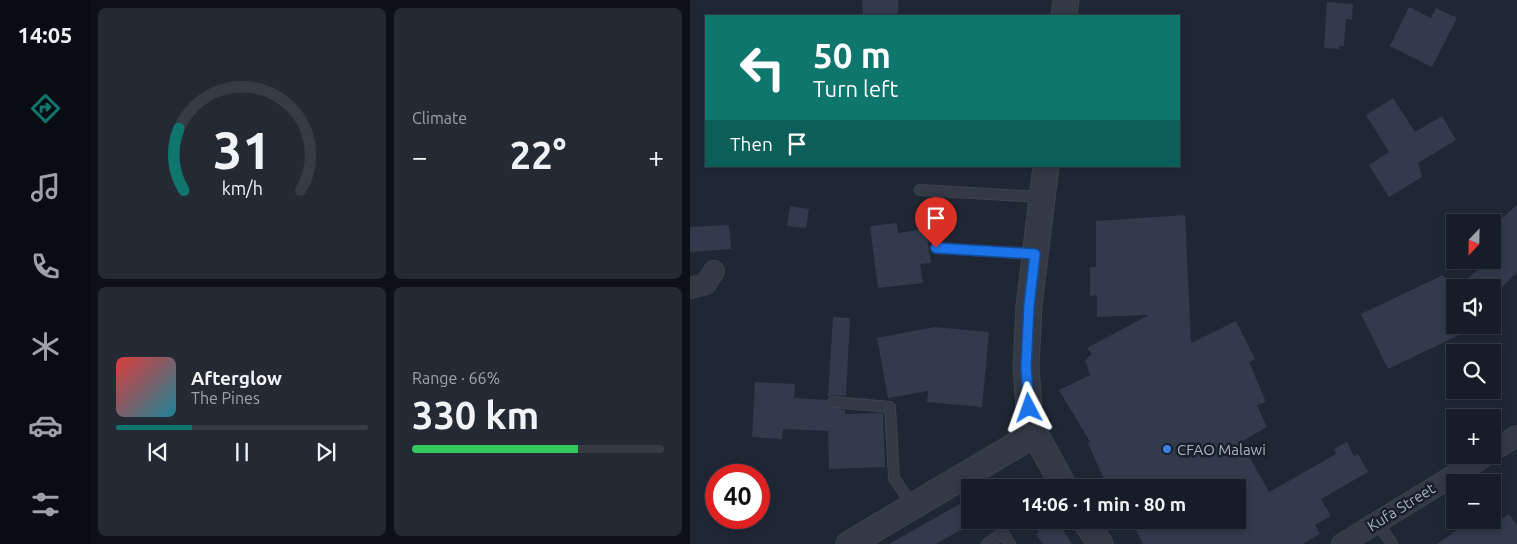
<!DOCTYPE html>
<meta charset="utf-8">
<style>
:root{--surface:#171d28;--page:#242a34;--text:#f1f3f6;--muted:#9ea2a8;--line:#363b45;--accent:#0f766e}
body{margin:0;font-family:Ubuntu,sans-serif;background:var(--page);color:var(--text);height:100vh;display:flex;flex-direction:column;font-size:19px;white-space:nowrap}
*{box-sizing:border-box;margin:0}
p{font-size:16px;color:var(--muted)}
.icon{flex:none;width:28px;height:28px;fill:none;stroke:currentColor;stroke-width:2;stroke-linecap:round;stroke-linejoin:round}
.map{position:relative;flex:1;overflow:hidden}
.side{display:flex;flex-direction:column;gap:8px;padding:8px;background:#0d1016;width:600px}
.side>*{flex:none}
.top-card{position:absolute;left:15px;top:15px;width:475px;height:152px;border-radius:0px;box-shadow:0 2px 8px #0003,0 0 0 1px var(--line);background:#0f766e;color:#fff;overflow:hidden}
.needle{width:32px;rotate:202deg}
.fabs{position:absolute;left:756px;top:214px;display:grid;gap:10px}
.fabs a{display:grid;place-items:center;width:55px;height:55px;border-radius:0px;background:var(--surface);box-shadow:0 2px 8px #0003,0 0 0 1px var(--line);font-size:25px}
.speed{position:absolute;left:15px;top:464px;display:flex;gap:10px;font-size:25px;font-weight:700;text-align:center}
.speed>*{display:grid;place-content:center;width:65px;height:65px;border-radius:50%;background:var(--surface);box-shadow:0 2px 8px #0003,0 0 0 1px var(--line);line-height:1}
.speed .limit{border:8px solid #d22;background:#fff;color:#111}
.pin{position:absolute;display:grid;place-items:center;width:42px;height:42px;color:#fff;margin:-51px -21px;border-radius:50% 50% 50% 0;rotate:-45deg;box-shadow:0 0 5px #0007}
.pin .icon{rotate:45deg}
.me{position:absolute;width:55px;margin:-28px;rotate:356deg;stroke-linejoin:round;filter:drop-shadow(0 0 4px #0008)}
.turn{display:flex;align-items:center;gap:18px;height:105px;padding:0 25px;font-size:22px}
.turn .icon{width:65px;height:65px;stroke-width:2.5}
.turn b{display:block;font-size:35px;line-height:42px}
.then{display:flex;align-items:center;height:48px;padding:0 25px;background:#0003;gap:10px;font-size:19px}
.big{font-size:38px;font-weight:700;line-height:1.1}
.side .card{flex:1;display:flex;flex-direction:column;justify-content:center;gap:8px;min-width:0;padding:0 18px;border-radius:8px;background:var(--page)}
.side .dial{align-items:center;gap:0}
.dial svg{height:130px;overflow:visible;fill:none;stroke:var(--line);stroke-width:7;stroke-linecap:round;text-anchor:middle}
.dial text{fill:var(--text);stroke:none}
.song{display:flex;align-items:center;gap:15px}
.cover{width:60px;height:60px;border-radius:8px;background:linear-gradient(135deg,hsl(0 70% 55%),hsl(190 70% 35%))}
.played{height:5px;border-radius:2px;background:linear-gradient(90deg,var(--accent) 30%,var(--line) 30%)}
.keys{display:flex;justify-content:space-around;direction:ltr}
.heat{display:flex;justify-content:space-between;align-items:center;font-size:28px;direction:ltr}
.charge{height:8px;border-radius:4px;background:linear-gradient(90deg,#34c759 66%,var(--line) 0)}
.side .tiles{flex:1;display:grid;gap:8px;grid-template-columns:repeat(2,1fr)}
.trip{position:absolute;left:271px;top:479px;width:285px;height:50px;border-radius:0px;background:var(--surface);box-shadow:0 2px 8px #0003,0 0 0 1px var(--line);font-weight:700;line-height:50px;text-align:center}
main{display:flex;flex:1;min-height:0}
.dock{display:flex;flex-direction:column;width:90px;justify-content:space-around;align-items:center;background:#090c10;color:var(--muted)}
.dock .icon{width:35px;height:35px}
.dock .current{color:var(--accent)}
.dock b{font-size:22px;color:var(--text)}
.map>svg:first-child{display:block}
</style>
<main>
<nav class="dock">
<b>14:05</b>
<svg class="icon current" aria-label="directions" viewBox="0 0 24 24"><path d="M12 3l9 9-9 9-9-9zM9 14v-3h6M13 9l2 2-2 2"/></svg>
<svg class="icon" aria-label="music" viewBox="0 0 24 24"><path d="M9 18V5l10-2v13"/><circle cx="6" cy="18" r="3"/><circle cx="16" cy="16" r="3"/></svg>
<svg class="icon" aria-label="phone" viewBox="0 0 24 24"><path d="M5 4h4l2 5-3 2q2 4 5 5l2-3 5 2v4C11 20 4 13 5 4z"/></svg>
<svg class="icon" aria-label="climate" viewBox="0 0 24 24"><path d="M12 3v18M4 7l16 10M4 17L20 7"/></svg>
<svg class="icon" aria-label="car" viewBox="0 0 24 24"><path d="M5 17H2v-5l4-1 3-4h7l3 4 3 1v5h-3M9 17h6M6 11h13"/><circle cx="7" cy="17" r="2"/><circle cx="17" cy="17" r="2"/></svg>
<svg class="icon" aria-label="filters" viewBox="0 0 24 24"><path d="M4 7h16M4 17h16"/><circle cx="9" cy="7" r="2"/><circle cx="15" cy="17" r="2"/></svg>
</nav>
<section class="side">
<div class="tiles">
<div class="card dial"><svg viewBox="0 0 100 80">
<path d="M14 69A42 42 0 1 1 86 69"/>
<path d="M14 69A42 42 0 0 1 11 31" stroke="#0f766e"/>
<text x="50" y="56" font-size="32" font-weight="700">31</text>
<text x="50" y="72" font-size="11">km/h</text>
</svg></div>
<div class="card"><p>Climate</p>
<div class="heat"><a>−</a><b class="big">22°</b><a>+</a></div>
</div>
<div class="card">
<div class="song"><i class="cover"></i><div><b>Afterglow</b><p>The Pines</p></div></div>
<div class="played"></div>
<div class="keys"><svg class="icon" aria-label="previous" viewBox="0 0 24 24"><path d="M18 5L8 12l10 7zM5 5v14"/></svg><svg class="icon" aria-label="pause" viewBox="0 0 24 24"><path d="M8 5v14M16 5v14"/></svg><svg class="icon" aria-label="next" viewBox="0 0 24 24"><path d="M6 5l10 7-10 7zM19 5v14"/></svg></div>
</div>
<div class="card"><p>Range · 66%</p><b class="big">330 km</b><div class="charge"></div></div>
</div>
</section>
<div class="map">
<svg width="827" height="544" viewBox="0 0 827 544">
<rect width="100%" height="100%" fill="#1f2735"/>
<g fill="#313b4c">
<polygon points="172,0 208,0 208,16 173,16"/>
<polygon points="637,2 663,4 662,20 656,19 654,46 649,46 649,49 634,48"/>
<polygon points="719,7 741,18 746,8 767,18 742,67 700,46"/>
<polygon points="703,98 725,132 752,116 766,140 728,163 732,177 699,197 679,165 699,152 676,115"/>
<polygon points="827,205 827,272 811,288 767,288 799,260 802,260 802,227"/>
<polygon points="100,206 119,209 116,228 97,226"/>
<polygon points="495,215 501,343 546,321 565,359 559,362 576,402 567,405 577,427 551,442 579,492 646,454 644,449 657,442 664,456 668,454 678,472 631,499 641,516 625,525 630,534 613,544 453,544 441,520 548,520 548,488 418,488 398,443 400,442 369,390 400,375 395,360 402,354 397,348 459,315 407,317 407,295 400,296 400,267 406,267 406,221"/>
<polygon points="207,223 208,233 236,229 241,263 230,264 233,283 188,288 180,226"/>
<polygon points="39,225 41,249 0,252 0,227"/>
<polygon points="753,275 765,301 765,325 790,325 698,369 671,314"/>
<polygon points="143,317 160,318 156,396 143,395 138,397"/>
<polygon points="244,327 299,332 292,407 237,402 238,391 198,398 187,338"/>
<polygon points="65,382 105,384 104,398 137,400 139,407 155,410 155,414 193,413 195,467 139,469 138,431 93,429 92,439 62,437"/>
<polygon points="275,501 280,510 280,520 286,521 246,544 199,544"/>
<polygon points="819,514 827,525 827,544 747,544 781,520 810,520"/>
<polygon points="342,520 366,520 382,544 353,544 346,534 349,532"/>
</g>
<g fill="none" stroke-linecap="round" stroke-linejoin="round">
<g stroke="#3c434f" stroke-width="12">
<g id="service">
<polyline points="230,190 351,197"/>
<polyline points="246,248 345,254"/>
<polyline points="143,402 200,407 204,478 223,506"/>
<polyline points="687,522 702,544"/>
<polyline points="297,544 313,533 320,544"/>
</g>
</g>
<g stroke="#3c434f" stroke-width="22">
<g id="minor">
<polyline points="0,288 16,284 24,271"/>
<polyline points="802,451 827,436"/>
<polyline points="652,544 797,455"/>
</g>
</g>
<g stroke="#3c434f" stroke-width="27">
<g id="tertiary">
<polyline points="374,16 376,0"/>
<polyline points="356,166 339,306 336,367 339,408 345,434 375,488"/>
<polyline points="395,520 410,544"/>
<polyline points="159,544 345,434"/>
</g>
</g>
<use href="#service" stroke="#333945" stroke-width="10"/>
<use href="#minor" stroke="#333945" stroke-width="20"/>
<use href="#tertiary" stroke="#333945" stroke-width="25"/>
</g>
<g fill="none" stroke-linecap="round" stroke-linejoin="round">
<g stroke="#114b97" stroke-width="12">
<polyline id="route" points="246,248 345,254 339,306 336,367 339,408"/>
</g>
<use href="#route" stroke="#1a73e8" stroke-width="9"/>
</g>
<circle fill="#3f7fe0" stroke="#181f2a" stroke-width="2" cx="477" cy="449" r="5"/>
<g text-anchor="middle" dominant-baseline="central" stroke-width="5" stroke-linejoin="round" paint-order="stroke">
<g font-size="15" fill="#acb4c3" stroke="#181f2a" text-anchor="start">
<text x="487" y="449">CFAO Malawi</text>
</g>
<g font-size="15" fill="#acb4c3" stroke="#181f2a">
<text transform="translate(711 507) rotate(-32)">Kufa Street</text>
</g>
</g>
</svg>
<div class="fabs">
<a><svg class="needle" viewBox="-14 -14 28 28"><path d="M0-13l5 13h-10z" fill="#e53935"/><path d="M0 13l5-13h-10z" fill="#9ea2a8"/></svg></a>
<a><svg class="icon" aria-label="sound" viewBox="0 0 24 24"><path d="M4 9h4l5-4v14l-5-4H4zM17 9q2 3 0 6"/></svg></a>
<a><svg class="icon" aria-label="search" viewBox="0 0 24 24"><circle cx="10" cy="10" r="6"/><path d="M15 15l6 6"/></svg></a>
<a>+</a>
<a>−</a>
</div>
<div class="speed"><div class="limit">40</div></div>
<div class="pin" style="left:246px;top:248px;background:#d93025"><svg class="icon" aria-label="arrive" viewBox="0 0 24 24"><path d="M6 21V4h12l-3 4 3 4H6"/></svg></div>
<svg class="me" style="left:339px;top:408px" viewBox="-20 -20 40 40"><path d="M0-17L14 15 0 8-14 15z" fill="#1a73e8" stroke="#fff" stroke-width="4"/></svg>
<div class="trip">14:06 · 1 min · 80 m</div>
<div class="top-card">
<div class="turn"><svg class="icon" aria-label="left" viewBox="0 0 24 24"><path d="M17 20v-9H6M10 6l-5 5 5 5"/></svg><div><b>50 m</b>Turn left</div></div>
<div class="then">Then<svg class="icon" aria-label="arrive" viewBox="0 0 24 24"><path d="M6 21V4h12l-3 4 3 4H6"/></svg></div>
</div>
</div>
</main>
